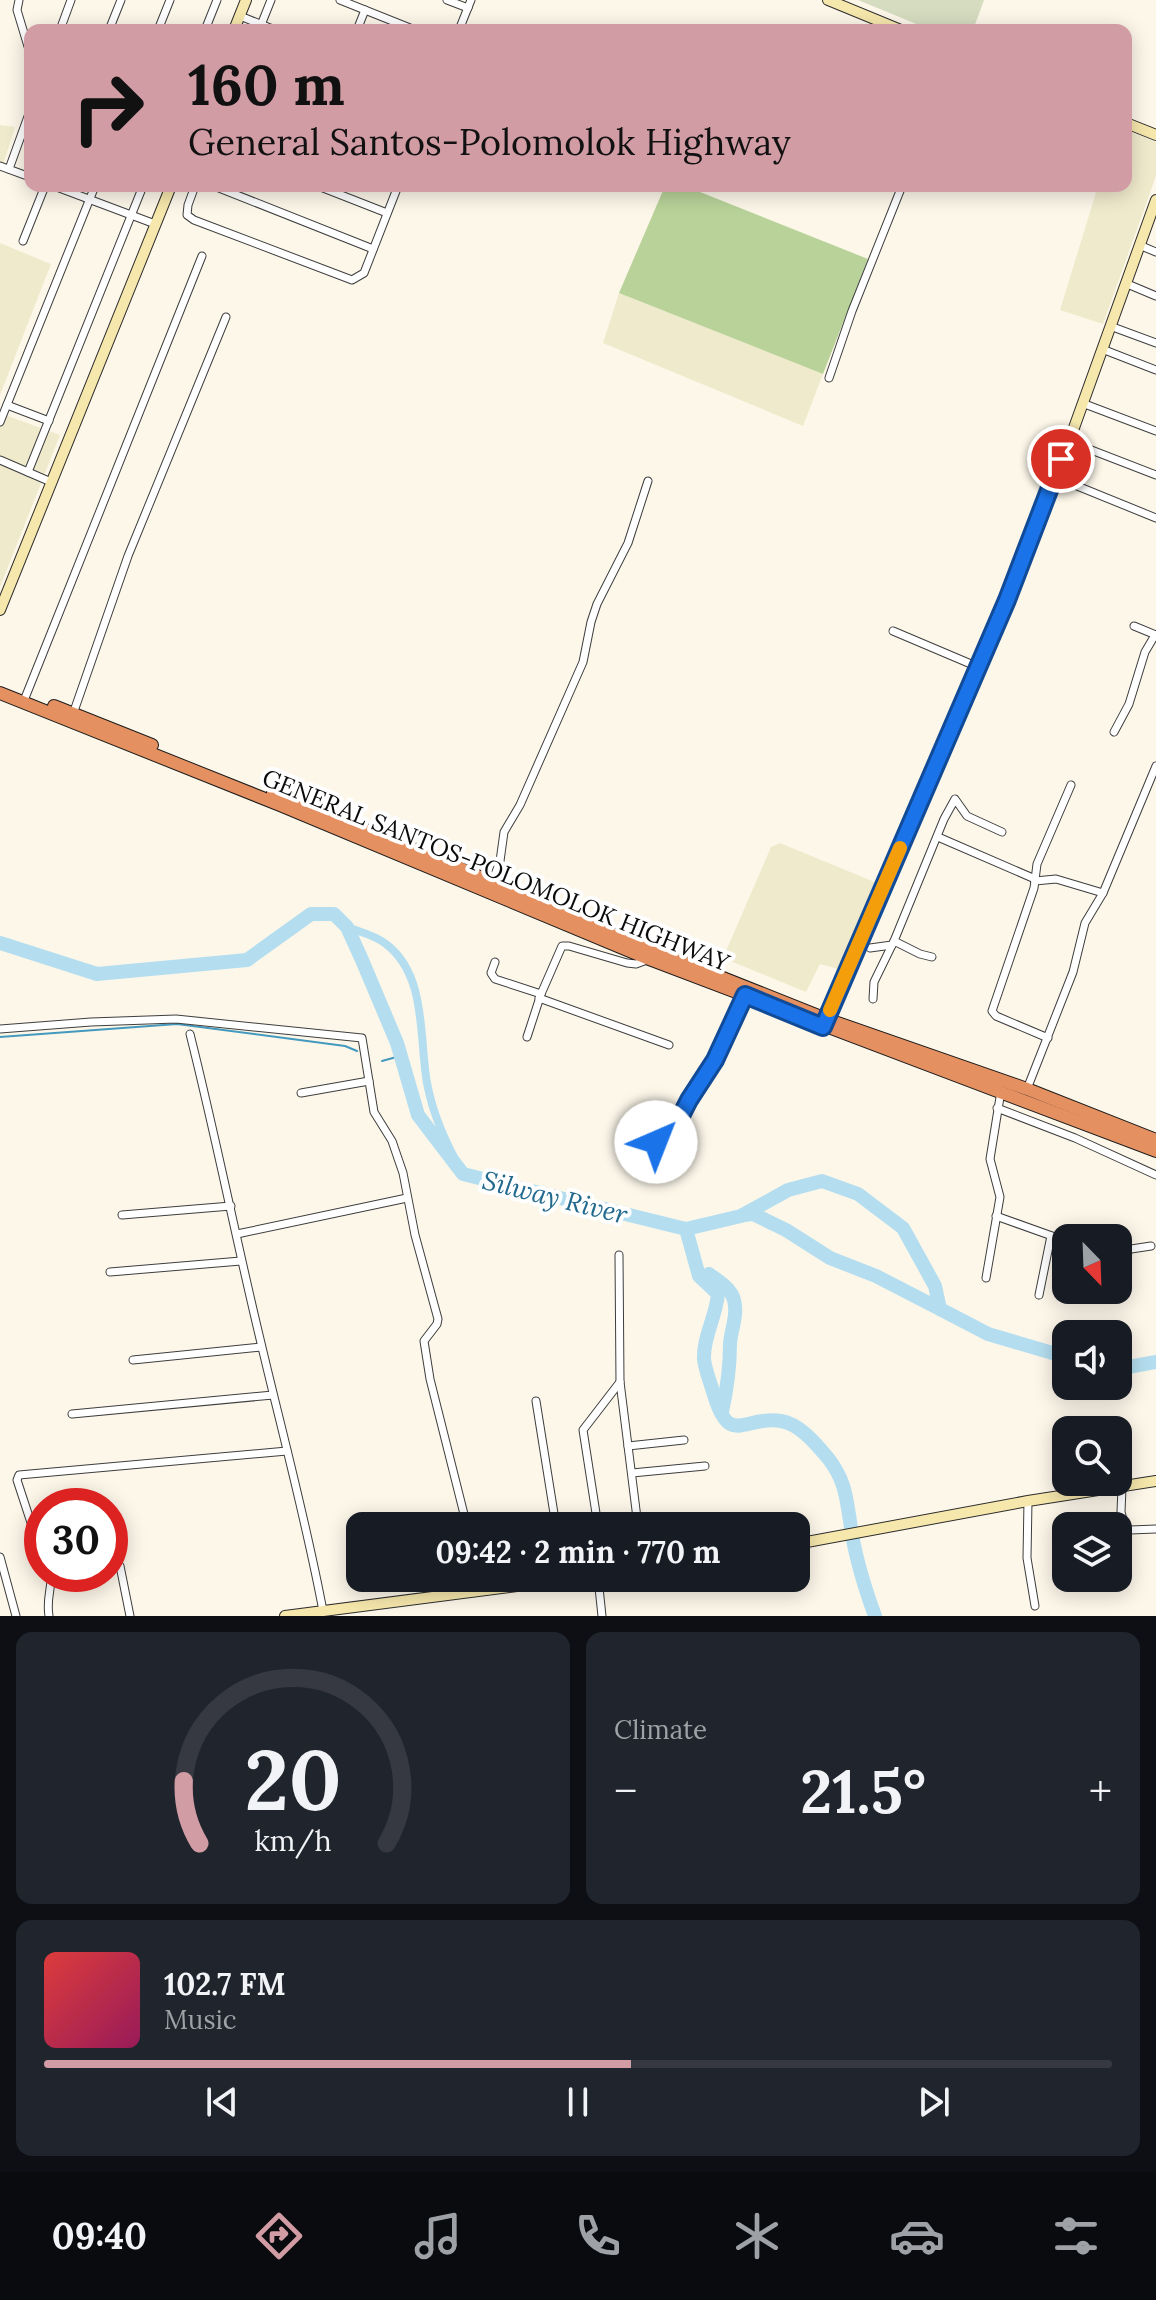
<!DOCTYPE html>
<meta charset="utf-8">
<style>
:root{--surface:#171b24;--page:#20242c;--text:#f1f3f6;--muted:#9ea1a6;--line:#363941;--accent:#d29ca5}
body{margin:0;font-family:Lora,serif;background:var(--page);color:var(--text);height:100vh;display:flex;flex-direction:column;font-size:30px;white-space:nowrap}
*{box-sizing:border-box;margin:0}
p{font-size:26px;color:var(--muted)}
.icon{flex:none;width:44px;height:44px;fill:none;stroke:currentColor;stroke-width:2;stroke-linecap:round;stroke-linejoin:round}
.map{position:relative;height:1616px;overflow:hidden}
.panel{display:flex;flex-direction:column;gap:16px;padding:16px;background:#0d0f14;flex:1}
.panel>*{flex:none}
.banner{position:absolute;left:24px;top:24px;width:1108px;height:168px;border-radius:16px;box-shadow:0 4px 20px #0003;background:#d29ca5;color:#111;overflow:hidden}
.needle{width:52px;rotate:157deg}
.buttons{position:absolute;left:1052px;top:1224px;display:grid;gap:16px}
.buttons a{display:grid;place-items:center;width:80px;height:80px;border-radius:16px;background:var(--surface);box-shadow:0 4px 20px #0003;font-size:40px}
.speed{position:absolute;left:24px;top:1488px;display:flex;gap:16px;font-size:40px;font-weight:700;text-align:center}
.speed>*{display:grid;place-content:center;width:104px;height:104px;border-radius:50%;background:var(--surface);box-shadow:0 4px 20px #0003;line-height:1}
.speed .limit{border:12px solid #d22;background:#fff;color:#111}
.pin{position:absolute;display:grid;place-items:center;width:68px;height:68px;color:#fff;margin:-34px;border:4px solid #fff;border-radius:50%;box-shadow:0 2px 8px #0007}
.me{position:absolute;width:88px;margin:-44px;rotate:44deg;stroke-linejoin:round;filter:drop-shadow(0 0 6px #0008)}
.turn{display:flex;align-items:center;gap:28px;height:168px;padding:0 32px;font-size:36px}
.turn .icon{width:104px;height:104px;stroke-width:2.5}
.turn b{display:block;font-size:56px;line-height:68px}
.big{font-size:60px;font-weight:700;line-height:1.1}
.panel .card{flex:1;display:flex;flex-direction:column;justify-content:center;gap:12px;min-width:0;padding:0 28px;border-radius:16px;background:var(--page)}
.panel .dial{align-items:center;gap:0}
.dial svg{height:208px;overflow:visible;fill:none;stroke:var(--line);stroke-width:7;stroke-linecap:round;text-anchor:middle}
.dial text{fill:var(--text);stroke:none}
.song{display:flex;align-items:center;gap:24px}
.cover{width:96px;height:96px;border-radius:12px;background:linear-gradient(135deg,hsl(0 70% 55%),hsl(330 70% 35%))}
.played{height:8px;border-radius:4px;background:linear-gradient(90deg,var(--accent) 55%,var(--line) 55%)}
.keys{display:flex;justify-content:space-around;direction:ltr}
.heat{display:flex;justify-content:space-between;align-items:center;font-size:44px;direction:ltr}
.panel .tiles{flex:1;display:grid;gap:16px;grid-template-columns:1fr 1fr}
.card:last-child{grid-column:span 2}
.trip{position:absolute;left:346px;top:1512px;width:464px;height:80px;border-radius:16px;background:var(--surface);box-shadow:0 4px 20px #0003;font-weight:700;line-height:80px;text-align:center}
.tab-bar{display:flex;height:128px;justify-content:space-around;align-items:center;background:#090b0e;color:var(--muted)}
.tab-bar .icon{width:56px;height:56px}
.tab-bar .on{color:var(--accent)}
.tab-bar b{font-size:36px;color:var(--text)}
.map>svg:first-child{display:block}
</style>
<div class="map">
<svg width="1156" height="1616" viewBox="0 0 1156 1616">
<rect width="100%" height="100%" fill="#fdf7ea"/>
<g fill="#f0eacd">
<polygon points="0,125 15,127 0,174"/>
<polygon points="1126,130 1156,142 1156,176 1103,324 1060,310 1098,186 1126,186"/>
<polygon points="0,243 51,264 0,395"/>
<polygon points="619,293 823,374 803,426 603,343"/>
<polygon points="0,413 60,435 0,587"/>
<polygon points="780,843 877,883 838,969 820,964 806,992 723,958 771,847"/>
</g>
<polygon fill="#b8d299" points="665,186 685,186 868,259 823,374 619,293"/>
<polygon fill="#d5dcbf" points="858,0 984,0 973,30 931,30"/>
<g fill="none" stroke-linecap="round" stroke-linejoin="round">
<g stroke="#4399be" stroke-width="2">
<polyline points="0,1037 177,1024 345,1046 357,1051"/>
<polyline points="382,1061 400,1056"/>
</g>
<path stroke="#b4deef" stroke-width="8" d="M347,927C360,932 375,935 386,944C427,975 419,1038 427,1083C433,1116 447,1145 463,1174"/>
<g stroke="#b4deef" stroke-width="14">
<polyline points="0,943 97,974 247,960 311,914 334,914 347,927 362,960 397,1043 418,1115 463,1174 686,1229 741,1216 788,1190 822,1181 858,1194 903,1228 935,1286 940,1309 988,1334 1066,1357"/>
<polyline points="744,1215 753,1214 786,1230 830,1258 876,1276 940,1309"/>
<path d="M686,1229L699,1276L718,1294C716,1317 703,1337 704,1359C705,1370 711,1384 714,1395C730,1448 744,1415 781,1421C800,1424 816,1444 828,1458C845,1480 846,1496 850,1521C854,1553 864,1586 875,1616"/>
<path d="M709,1274C718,1281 731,1288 734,1300C738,1316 731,1329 730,1344C730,1368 727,1389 722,1412"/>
<polyline points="1118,1369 1156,1362"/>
</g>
<g stroke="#3e3e3e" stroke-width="9">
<g id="street">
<polyline points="19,0 17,10 30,53"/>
<polyline points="340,0 415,30"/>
<polyline points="447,0 468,8"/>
<polyline points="240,16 275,30"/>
<polyline points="60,30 71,0"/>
<polyline points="109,30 121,0"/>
<polyline points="158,30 170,0"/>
<polyline points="205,30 217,0"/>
<polyline points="259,30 271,0"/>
<polyline points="357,30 365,10"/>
<polyline points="459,30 471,0"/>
<polyline points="0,166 30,177"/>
<polyline points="9,169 30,111"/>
<polyline points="54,186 155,224"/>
<polyline points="195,186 188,205 187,215 194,220 352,280 364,273 398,186"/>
<polyline points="214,186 373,249"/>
<polyline points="318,186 387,213"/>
<polyline points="23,241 45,186"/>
<polyline points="1139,245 1156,252"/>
<polyline points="1125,283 1156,296"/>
<polyline points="1110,326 1156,343"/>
<polyline points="1102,349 1156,370"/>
<polyline points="829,378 852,311 902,186"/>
<polyline points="1082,403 1156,431"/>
<polyline points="7,405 49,421"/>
<polyline points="0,422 95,186"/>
<polyline points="1068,441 1156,475"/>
<polyline points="0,460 51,482"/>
<polyline points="28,472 143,186"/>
<polyline points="1055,477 1156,518"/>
<polyline points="1134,626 1156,635"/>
<polyline points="893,631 978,667"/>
<polyline points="23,703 202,256"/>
<polyline points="73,714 128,556 226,317"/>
<polyline points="1114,732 1129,704 1145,652 1155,635"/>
<polyline points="938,837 1035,879"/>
<polyline points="1035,881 1056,879 1103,893"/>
<polyline points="492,883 500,861 504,832 520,805 583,662 591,622 597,604 628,543 648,481"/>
<polyline points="870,948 892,945"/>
<polyline points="932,957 920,954 894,941 944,819 955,799 967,816 1002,832"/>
<polyline points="495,962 491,973 495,979 541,994"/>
<polyline points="539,998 669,1045"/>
<polyline points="873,999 874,982 894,941"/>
<polyline points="0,1029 91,1022 176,1019 362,1038 374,1112 392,1141 403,1173 415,1235 438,1319 437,1324 424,1341 430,1379 467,1526"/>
<path d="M190,1034C216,1137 236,1240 261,1343C282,1432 306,1520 323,1611"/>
<polyline points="527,1037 541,994 562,946 569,946 627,963 636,964 647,960"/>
<polyline points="1048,1038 996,1016 992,1011 1034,888 1037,864 1071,785"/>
<polyline points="1027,1089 1073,972 1085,923 1103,893 1156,766"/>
<polyline points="301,1093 369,1081"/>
<polyline points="997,1108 1075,1138 1156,1175"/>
<polyline points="635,1132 663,1143 669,1139 689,1100 715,1060 745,995"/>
<polyline points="122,1215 231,1206"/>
<polyline points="996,1216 1066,1241"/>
<polyline points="237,1234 407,1198"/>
<polyline points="1118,1251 1151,1246"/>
<polyline points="619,1255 620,1382 638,1526"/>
<polyline points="1118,1266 1127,1261 1128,1249"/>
<polyline points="110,1272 241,1261"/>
<polyline points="986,1278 1000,1197 990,1159 1001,1091"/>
<polyline points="1039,1295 1051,1236"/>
<polyline points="1083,1299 1084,1290"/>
<polyline points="133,1360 261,1347"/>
<polyline points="536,1401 556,1526"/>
<polyline points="72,1414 273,1395"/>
<polyline points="628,1446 684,1440"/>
<polyline points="632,1473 705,1466"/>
<polyline points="1122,1487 1121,1512 1125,1527 1130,1530 1156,1529"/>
<polyline points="1028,1501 1027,1558 1035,1606"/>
<polyline points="598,1526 583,1430 620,1382"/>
<polyline points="42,1556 17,1480 19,1475 287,1451"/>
<polyline points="0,1557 16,1616"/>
<polyline points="110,1564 117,1564 120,1566 130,1616"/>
<polyline points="598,1578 602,1616"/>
<path d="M49,1616C46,1598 52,1589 51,1574"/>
</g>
</g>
<g stroke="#2d2d2d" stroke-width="12">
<g id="secondary">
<polyline points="828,0 901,30"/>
<polyline points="234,30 246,0"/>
<polyline points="1126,123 1156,135"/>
<polyline points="0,610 171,186"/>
<polyline points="824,1026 1048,500 1156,200"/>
<polyline points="796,1544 1028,1501 1156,1481"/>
<polyline points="285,1616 579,1578"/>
</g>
</g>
<g stroke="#1c1c1c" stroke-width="14">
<g id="highway">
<polyline points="0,693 280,805 649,959 1156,1151"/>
<polyline points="54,706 152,745"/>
<polyline points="273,793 453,865 562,914 826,1019 1027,1089 1156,1140"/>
</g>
</g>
<use href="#street" stroke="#fff" stroke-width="7"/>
<use href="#secondary" stroke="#f6e7ac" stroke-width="10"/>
<use href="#highway" stroke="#e59060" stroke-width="12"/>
</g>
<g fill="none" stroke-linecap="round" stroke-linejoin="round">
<g stroke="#114b97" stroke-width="20">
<polyline id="route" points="656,1142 663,1143 669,1139 689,1100 715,1060 745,995 823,1027 1007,600 1061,459"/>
</g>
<use href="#route" stroke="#1a73e8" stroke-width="14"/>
<polyline stroke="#f59e0b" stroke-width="14" points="830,1010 900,848"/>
</g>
<g text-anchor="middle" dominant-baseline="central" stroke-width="8" stroke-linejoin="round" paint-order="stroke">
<g font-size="24" fill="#0b0b0b" stroke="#fff">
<text transform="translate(496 870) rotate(22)">GENERAL SANTOS-POLOMOLOK HIGHWAY</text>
</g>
<g font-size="26" font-style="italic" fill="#22698e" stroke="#fff">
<text transform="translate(555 1197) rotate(14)">Silway River</text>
</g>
</g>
</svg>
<div class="buttons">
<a><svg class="needle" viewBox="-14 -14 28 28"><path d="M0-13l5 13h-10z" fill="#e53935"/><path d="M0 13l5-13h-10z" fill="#9ea1a6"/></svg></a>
<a><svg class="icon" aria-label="sound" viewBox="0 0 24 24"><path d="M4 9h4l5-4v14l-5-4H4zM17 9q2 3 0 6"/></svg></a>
<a><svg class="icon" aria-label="search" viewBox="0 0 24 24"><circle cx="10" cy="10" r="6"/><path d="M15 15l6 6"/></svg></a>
<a><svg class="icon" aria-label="layers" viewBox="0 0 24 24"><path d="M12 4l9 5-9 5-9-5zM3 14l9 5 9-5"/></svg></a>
</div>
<div class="speed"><div class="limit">30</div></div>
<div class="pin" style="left:1061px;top:459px;background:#d93025"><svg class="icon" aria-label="arrive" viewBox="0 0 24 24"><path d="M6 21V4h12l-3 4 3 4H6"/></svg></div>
<svg class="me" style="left:656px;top:1142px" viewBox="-20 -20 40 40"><circle r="19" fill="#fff"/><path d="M0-13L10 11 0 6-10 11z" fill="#1a73e8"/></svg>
<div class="trip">09:42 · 2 min · 770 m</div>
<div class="banner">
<div class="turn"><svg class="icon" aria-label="right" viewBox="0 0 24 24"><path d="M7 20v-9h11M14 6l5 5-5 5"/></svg><div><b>160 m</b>General Santos-Polomolok Highway</div></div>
</div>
</div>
<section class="panel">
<div class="tiles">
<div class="card dial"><svg viewBox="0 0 100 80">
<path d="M14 69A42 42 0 1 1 86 69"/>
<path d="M14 69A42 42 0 0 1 8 45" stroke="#d29ca5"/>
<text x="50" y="56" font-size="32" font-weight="700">20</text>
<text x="50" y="72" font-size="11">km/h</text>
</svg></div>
<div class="card"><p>Climate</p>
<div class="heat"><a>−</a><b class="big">21.5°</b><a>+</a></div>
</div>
<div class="card">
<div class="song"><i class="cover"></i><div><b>102.7 FM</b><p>Music</p></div></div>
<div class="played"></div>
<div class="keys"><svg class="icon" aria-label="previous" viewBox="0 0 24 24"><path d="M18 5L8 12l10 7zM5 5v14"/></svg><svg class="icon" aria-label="pause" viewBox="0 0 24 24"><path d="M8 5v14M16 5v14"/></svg><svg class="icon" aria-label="next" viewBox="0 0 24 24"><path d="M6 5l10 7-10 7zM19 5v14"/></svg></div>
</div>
</div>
</section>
<nav class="tab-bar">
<b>09:40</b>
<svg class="icon on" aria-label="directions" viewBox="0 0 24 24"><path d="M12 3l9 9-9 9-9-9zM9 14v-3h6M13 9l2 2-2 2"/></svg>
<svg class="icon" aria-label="music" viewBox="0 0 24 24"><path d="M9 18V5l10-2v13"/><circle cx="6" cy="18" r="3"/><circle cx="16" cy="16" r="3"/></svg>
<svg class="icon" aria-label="phone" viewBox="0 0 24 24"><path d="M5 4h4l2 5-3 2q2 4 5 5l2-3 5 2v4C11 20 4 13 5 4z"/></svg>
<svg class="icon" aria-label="climate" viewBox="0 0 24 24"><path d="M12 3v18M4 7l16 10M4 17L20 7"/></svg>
<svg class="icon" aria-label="car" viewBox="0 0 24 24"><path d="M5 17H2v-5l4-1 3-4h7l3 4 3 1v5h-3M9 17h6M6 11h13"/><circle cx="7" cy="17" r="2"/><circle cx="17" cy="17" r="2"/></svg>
<svg class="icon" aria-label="filters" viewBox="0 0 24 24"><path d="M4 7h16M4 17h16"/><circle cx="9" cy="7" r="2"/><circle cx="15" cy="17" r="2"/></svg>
</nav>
